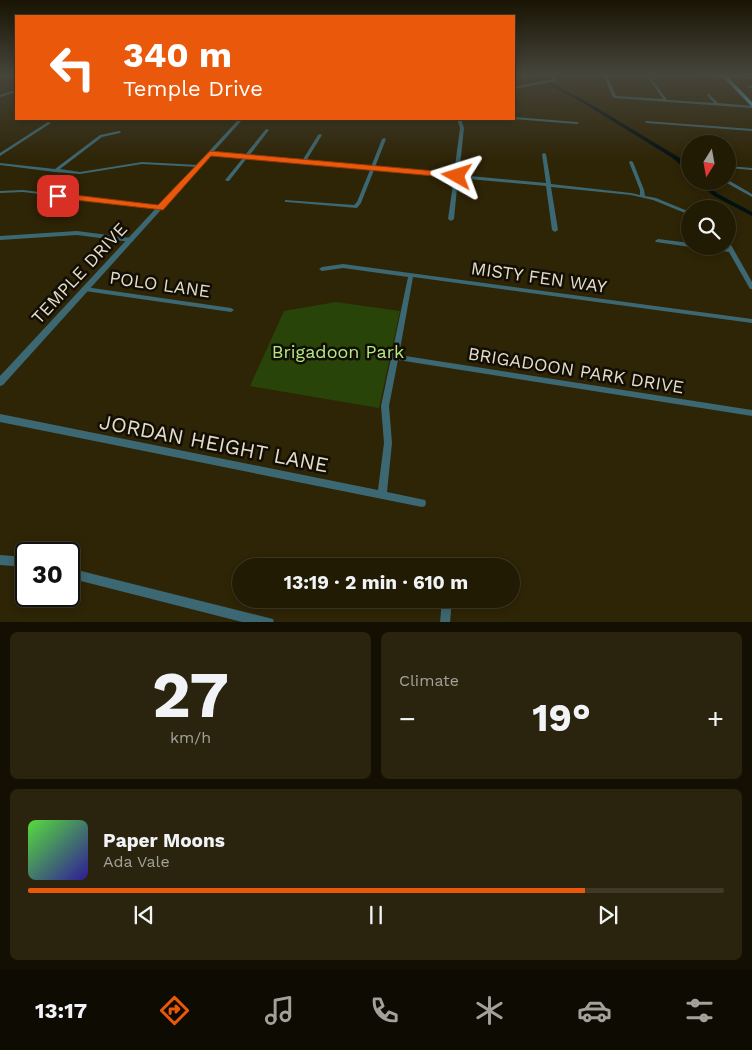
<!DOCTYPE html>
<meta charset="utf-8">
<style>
:root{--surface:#221b04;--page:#2a240e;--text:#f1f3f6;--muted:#a2a19a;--line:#3f3926;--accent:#ea580c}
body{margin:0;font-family:"Work Sans",sans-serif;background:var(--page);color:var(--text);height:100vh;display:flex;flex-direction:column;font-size:19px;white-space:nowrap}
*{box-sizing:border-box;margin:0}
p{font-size:16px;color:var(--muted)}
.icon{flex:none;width:28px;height:28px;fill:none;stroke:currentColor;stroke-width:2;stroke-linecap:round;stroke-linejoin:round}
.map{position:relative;height:622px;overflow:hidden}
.panel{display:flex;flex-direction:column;gap:10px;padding:10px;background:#130f02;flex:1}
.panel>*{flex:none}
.banner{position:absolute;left:15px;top:15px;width:500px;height:105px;border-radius:0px;box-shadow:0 2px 8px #0003,0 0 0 1px var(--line);background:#ea580c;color:#fff;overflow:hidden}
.needle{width:32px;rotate:191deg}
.fabs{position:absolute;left:681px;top:135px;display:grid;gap:10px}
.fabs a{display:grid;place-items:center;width:55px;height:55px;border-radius:50%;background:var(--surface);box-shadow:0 2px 8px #0003,0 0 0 1px var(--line);font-size:25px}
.speed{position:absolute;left:15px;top:542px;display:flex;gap:10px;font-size:25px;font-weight:700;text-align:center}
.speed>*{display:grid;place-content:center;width:65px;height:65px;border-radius:50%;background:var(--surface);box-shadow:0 2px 8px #0003,0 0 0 1px var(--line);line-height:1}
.speed .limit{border:2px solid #111;border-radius:8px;background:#fff;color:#111}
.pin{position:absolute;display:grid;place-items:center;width:42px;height:42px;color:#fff;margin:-21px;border-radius:10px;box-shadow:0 2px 8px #0006}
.me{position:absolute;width:55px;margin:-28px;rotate:276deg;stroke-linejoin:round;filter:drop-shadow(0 0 4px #0008)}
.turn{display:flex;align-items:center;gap:18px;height:105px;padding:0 25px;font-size:22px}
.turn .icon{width:65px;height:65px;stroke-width:2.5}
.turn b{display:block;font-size:35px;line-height:42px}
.big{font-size:38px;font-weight:700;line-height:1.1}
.panel .card{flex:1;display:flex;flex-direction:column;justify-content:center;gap:8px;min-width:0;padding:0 18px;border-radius:8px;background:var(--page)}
.panel .dial{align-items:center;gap:0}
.dial b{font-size:65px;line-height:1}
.song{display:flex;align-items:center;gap:15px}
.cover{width:60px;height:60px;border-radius:8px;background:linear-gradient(135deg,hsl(110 70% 55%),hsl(250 70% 35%))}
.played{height:5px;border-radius:2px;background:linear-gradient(90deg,var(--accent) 80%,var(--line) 80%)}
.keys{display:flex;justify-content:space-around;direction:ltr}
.heat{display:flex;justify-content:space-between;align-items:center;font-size:28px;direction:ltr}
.panel .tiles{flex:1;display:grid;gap:10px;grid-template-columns:1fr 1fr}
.card:last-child{grid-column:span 2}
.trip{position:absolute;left:232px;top:558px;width:288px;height:50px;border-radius:25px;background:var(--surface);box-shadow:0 2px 8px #0003,0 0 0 1px var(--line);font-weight:700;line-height:50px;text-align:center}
.dock{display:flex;height:80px;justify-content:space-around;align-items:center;background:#0e0b02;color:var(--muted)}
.dock .icon{width:35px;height:35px}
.dock .on{color:var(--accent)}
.dock b{font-size:22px;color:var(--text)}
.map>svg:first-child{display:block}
</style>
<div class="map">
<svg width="752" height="623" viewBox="0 0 752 623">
<rect width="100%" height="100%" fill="#2e2406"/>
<polygon fill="#294408" points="336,302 400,311 379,408 250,386 284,311"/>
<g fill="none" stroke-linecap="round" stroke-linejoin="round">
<g fill="#021112" fill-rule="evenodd">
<path d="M539,75H543L550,82L587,102L675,155C682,160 690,163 690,172L671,157L585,104L548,84Z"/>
<polygon points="695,181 702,181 718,194 752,212 752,216 714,196"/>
</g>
<g fill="#3c6873" fill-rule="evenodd">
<polygon points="551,75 553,75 557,81 514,89 514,87 554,79"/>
<polygon points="603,75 607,75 616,96 663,99 649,79 651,78 667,100 714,103 707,95 709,94 718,103 752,106 752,108 615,98 613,97"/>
<polygon points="697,75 701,75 695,77 695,75"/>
<polygon points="704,75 716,75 752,77 752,79 706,76"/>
<polygon points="748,85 752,86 752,88 748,87"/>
<polygon points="16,90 16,92 0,97 0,95"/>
<polygon points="514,117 577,122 579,123 577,124 513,119 514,119"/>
<polygon points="457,119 461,119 464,128 459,175 546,183 542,154 544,153 546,154 551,184 631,193 640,195 640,190 629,162 631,161 633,162 644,190 645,196 656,198 690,212 690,215 653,200 631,195 551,187 558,230 555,232 552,230 546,186 458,178 454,219 451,221 448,219 454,177 374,170 361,203 357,208 287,202 285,202 285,200 354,205 357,202 370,170 303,164 247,158 229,181 227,181 225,180 243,158 209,154 207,153 209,152 245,155 266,129 267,129 269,130 249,156 302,161 318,135 320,134 322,135 306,161 371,167 382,139 384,138 386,139 375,167 454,174 460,128"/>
<polygon points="646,121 752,129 752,131 647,123 645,122"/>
<polygon points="48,122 51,123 0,156 0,153"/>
<polygon points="119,131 121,132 120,133 102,137 60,169 80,172 142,162 198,165 200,166 198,167 142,164 80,174 55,172 0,165 0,163 55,169 100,135"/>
<polygon points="728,166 752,168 752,170 728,168"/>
<polygon points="728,180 752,194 752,197 725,182 725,181 728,181"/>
<polygon points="23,190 160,207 162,208 160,209 23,192 0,193 0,191"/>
<polygon points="77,231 131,238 134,240 131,242 77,235 0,240 0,236"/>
<polygon points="658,239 690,243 690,246 692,246 690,247 656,242 655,241"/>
<polygon points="728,243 731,245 752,282 752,289 750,289 729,252 702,248 699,246 717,246 727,248 726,246 728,246"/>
<polygon points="343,264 752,319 752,323 413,277 399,355 752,410 752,416 398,360 389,406 392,443 387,492 425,500 426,503 425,506 422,507 0,422 0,414 378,490 384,443 381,406 408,277 343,268 322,271 319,269 322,267"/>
<polygon points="83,287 85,287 231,308 234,310 231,312 85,291 82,289"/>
<polygon points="0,555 26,557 26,567 0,565"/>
<polygon points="69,568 273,619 274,623 246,623 69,578"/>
<polygon points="442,599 452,599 450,623 440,623"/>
</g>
<polygon fill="#3c6873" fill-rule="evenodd" points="239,119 243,119 3,385 0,386 0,376"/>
<polygon fill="#46a9c1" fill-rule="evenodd" points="721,75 726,75 752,102 752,107"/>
</g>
<linearGradient id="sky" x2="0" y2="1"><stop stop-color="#191403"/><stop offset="0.46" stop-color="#46453b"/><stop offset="1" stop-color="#46453b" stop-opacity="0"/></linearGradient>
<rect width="752" height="162" fill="url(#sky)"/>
<polygon fill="#ea580c" stroke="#983908" points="210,151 457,173 461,176 457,178 211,156 163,210 58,198 53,196 58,193 158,205"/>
<g text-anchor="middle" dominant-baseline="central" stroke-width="5" stroke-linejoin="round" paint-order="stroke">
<g font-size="18" fill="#e3ddcc" stroke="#130e04">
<text transform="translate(79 273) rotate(-47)">TEMPLE DRIVE</text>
<text transform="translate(539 277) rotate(8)">MISTY FEN WAY</text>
<text transform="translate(160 284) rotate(8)">POLO LANE</text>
<text transform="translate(576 370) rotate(9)">BRIGADOON PARK DRIVE</text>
</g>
<g font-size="18" fill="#b3ea83" stroke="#130e04">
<text x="338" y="351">Brigadoon Park</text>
</g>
<g font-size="21" fill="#e3ddcc" stroke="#130e04">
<text transform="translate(214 443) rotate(11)">JORDAN HEIGHT LANE</text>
</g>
</g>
</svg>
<div class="fabs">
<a><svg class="needle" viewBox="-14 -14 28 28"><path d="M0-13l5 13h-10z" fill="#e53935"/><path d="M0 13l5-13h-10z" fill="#a2a19a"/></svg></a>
<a><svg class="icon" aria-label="search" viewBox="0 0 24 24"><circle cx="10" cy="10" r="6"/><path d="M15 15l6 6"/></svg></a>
</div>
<div class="speed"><div class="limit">30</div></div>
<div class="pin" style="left:58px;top:196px;background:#d93025"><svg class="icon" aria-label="arrive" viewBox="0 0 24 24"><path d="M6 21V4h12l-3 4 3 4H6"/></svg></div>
<svg class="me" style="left:457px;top:176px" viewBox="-20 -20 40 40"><path d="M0-17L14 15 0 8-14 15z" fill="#ea580c" stroke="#fff" stroke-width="4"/></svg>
<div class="trip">13:19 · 2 min · 610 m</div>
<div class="banner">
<div class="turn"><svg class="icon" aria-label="left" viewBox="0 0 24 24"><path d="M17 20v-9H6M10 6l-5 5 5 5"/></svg><div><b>340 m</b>Temple Drive</div></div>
</div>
</div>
<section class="panel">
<div class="tiles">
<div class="card dial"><b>27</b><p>km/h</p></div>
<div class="card"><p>Climate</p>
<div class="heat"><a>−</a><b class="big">19°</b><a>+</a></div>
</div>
<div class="card">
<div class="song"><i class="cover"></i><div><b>Paper Moons</b><p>Ada Vale</p></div></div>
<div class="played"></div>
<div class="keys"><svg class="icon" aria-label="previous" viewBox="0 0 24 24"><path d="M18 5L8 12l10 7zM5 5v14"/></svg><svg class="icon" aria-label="pause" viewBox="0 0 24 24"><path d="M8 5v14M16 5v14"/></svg><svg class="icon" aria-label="next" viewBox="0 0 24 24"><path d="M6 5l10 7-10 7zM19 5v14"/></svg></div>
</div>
</div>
</section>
<nav class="dock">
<b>13:17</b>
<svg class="icon on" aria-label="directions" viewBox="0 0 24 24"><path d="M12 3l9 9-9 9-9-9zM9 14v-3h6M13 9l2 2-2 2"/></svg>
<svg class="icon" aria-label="music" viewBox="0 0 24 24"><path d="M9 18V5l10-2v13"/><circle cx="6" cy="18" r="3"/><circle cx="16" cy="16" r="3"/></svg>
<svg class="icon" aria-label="phone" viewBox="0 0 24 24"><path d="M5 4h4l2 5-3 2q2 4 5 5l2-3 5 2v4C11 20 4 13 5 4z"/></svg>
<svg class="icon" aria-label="climate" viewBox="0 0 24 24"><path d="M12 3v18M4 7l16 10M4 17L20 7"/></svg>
<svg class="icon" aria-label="car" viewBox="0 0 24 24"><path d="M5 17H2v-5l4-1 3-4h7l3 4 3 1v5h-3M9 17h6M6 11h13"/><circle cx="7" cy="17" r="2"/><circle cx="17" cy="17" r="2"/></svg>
<svg class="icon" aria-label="filters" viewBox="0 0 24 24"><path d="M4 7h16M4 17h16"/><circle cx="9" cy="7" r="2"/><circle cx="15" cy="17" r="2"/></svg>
</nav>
